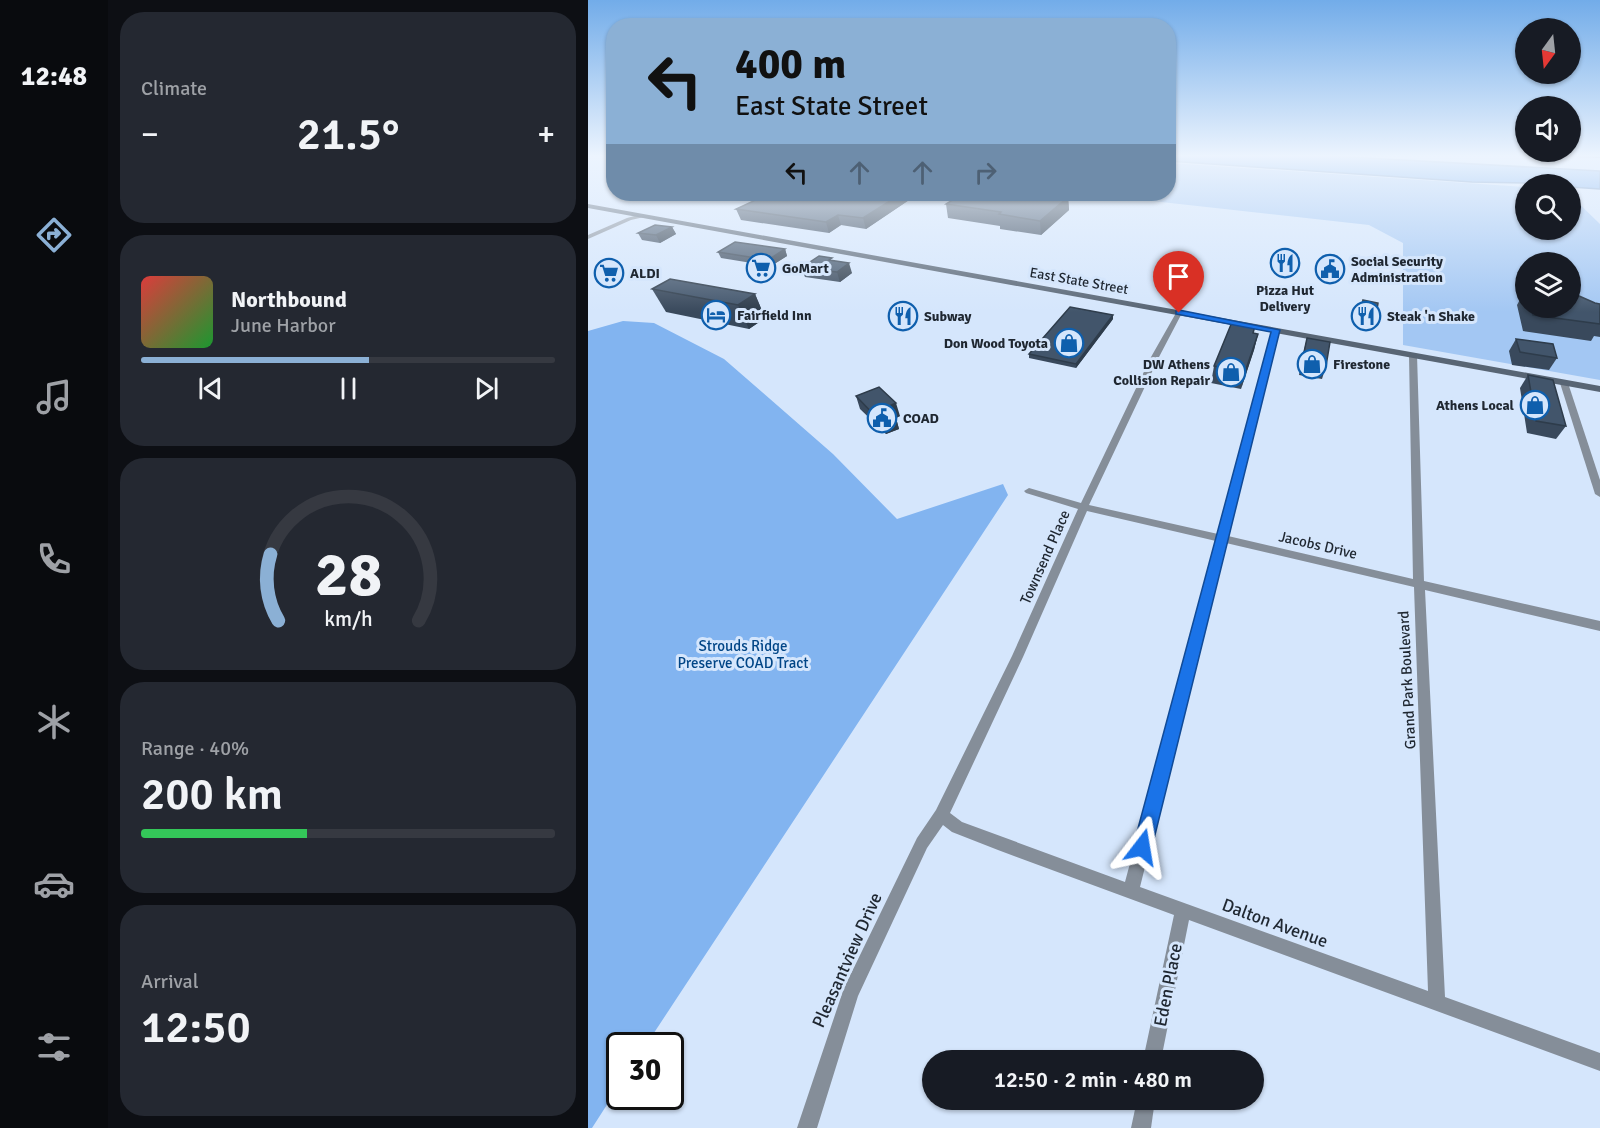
<!DOCTYPE html>
<meta charset="utf-8">
<style>
:root{--surface:#171b24;--page:#242831;--text:#f1f3f6;--muted:#9ea1a6;--line:#363941;--accent:#8bb0d5}
body{margin:0;font-family:Signika,sans-serif;background:var(--page);color:var(--text);height:100vh;display:flex;flex-direction:column;font-size:22px;white-space:nowrap}
*{box-sizing:border-box;margin:0}
p{font-size:20px;color:var(--muted)}
.icon{flex:none;width:33px;height:33px;fill:none;stroke:currentColor;stroke-width:2;stroke-linecap:round;stroke-linejoin:round}
.map{position:relative;flex:1;overflow:hidden}
.sheet{display:flex;flex-direction:column;gap:12px;padding:12px;background:#0d0f14;width:480px}
.sheet>*{flex:none}
.guide{position:absolute;left:18px;top:18px;width:570px;height:183px;border-radius:24px;box-shadow:0 2px 4px #0004;background:#8bb0d5;color:#111;overflow:hidden}
.needle{width:39px;rotate:195deg}
.buttons{position:absolute;left:927px;top:18px;display:grid;gap:12px}
.buttons a{display:grid;place-items:center;width:66px;height:66px;border-radius:50%;background:var(--surface);box-shadow:0 2px 4px #0004;font-size:30px}
.speed{position:absolute;left:18px;top:1032px;display:flex;gap:12px;font-size:30px;font-weight:700;text-align:center}
.speed>*{display:grid;place-content:center;width:78px;height:78px;border-radius:50%;background:var(--surface);box-shadow:0 2px 4px #0004;line-height:1}
.speed .limit{border:3px solid #111;border-radius:9px;background:#fff;color:#111}
.pin{position:absolute;display:grid;place-items:center;width:51px;height:51px;color:#fff;margin:-62px -26px;border-radius:50% 50% 50% 0;rotate:-45deg;box-shadow:0 0 6px #0007}
.pin .icon{rotate:45deg}
.me{position:absolute;width:66px;margin:-33px;rotate:14deg;stroke-linejoin:round;filter:drop-shadow(0 0 4px #0008)}
.turn{display:flex;align-items:center;gap:21px;height:126px;padding:0 30px;font-size:27px}
.turn .icon{width:78px;height:78px;stroke-width:2.5}
.turn b{display:block;font-size:42px;line-height:51px}
.lanes{display:flex;align-items:center;height:57px;padding:0 30px;background:#0003;justify-content:center;gap:30px;direction:ltr}
.lanes .off{opacity:.35}
.big{font-size:45px;font-weight:600;line-height:1.1}
.sheet .tile{flex:1;display:flex;flex-direction:column;justify-content:center;gap:9px;min-width:0;padding:0 21px;border-radius:24px;background:var(--page)}
.sheet .dial{align-items:center;gap:0}
.dial svg{height:156px;overflow:visible;fill:none;stroke:var(--line);stroke-width:7;stroke-linecap:round;text-anchor:middle}
.dial text{fill:var(--text);stroke:none}
.song{display:flex;align-items:center;gap:18px}
.cover{width:72px;height:72px;border-radius:9px;background:linear-gradient(135deg,hsl(0 70% 55%),hsl(130 70% 35%))}
.played{height:6px;border-radius:3px;background:linear-gradient(90deg,var(--accent) 55%,var(--line) 55%)}
.keys{display:flex;justify-content:space-around;direction:ltr}
.heat{display:flex;justify-content:space-between;align-items:center;font-size:33px;direction:ltr}
.charge{height:9px;border-radius:4px;background:linear-gradient(90deg,#34c759 40%,var(--line) 0)}
.trip{position:absolute;left:334px;top:1050px;width:342px;height:60px;border-radius:30px;background:var(--surface);box-shadow:0 2px 4px #0004;font-weight:600;line-height:60px;text-align:center}
main{display:flex;flex:1;min-height:0}
.dock{display:flex;flex-direction:column;width:108px;justify-content:space-around;align-items:center;background:#090b0e;color:var(--muted)}
.dock .icon{width:42px;height:42px}
.dock .current{color:var(--accent)}
.dock b{font-size:27px;color:var(--text)}
.map>svg:first-child{display:block}
</style>
<main>
<nav class="dock">
<b>12:48</b>
<svg class="icon current" aria-label="directions" viewBox="0 0 24 24"><path d="M12 3l9 9-9 9-9-9zM9 14v-3h6M13 9l2 2-2 2"/></svg>
<svg class="icon" aria-label="music" viewBox="0 0 24 24"><path d="M9 18V5l10-2v13"/><circle cx="6" cy="18" r="3"/><circle cx="16" cy="16" r="3"/></svg>
<svg class="icon" aria-label="phone" viewBox="0 0 24 24"><path d="M5 4h4l2 5-3 2q2 4 5 5l2-3 5 2v4C11 20 4 13 5 4z"/></svg>
<svg class="icon" aria-label="climate" viewBox="0 0 24 24"><path d="M12 3v18M4 7l16 10M4 17L20 7"/></svg>
<svg class="icon" aria-label="car" viewBox="0 0 24 24"><path d="M5 17H2v-5l4-1 3-4h7l3 4 3 1v5h-3M9 17h6M6 11h13"/><circle cx="7" cy="17" r="2"/><circle cx="17" cy="17" r="2"/></svg>
<svg class="icon" aria-label="filters" viewBox="0 0 24 24"><path d="M4 7h16M4 17h16"/><circle cx="9" cy="7" r="2"/><circle cx="15" cy="17" r="2"/></svg>
</nav>
<section class="sheet">
<div class="tile"><p>Climate</p>
<div class="heat"><a>−</a><b class="big">21.5°</b><a>+</a></div>
</div>
<div class="tile">
<div class="song"><i class="cover"></i><div><b>Northbound</b><p>June Harbor</p></div></div>
<div class="played"></div>
<div class="keys"><svg class="icon" aria-label="previous" viewBox="0 0 24 24"><path d="M18 5L8 12l10 7zM5 5v14"/></svg><svg class="icon" aria-label="pause" viewBox="0 0 24 24"><path d="M8 5v14M16 5v14"/></svg><svg class="icon" aria-label="next" viewBox="0 0 24 24"><path d="M6 5l10 7-10 7zM19 5v14"/></svg></div>
</div>
<div class="tile dial"><svg viewBox="0 0 100 80">
<path d="M14 69A42 42 0 1 1 86 69"/>
<path d="M14 69A42 42 0 0 1 10 35" stroke="#8bb0d5"/>
<text x="50" y="56" font-size="32" font-weight="700">28</text>
<text x="50" y="72" font-size="11">km/h</text>
</svg></div>
<div class="tile"><p>Range · 40%</p><b class="big">200 km</b><div class="charge"></div></div>
<div class="tile"><p>Arrival</p><b class="big">12:50</b></div>
</section>
<div class="map">
<svg width="1012" height="1128" viewBox="0 0 1012 1128">
<rect width="100%" height="100%" fill="#d5e6fc"/>
<path fill="#a3c7f3" fill-rule="evenodd" d="M581,163L937,187L938,230H982L983,196L1012,224V380L815,345V243L781,225L501,194H580ZM938,262H982V308H938Z"/>
<polygon fill="#82b4f0" points="35,321 66,323 136,359 245,454 309,519 415,484 420,495 58,1045 32,1046 31,1086 4,1128 0,1128 0,331"/>
<polygon fill="#62a1eb" stroke="#4e7cb3" stroke-width="1.5" points="580,155 725,155 1012,171 1012,189 983,187 982,184 884,182 581,161"/>
<g fill="none" stroke-linecap="round" stroke-linejoin="round">
<g fill="#858e99" fill-rule="evenodd">
<polygon points="54,214 56,217 43,220 0,239 0,235 39,218"/>
<path d="M591,311L594,313L571,357L501,505L630,534L685,330L688,328L691,330L640,536L825,579L821,355L825,353L829,355L836,581L1012,621V631L837,590L857,997L1012,1053V1071L601,920L573,1060H555L586,915L410,850L364,832L355,825L339,848L270,996L229,1128H209L256,988L329,838L348,810L424,656L490,509L438,493L436,491L441,488L493,503L563,357L588,313ZM499,511L628,541L537,882L374,822L362,813L435,657ZM638,543L826,587L840,991L552,887Z"/>
<polygon points="973,381 979,381 980,383 1012,480 1012,497 1007,494 972,383"/>
<polygon points="549,1100 567,1100 563,1128 543,1128"/>
</g>
<polygon fill="#586574" fill-rule="evenodd" points="0,204 1012,386 1012,392 0,208"/>
<polygon fill="#1f3044" fill-rule="evenodd" points="980,155 1012,155 1012,158 984,157"/>
</g>
<g fill="#39495c">
<polygon points="194,194 330,194 278,229 253,225 241,233 153,220 148,209 184,198"/>
<polygon points="467,194 467,195 480,197 481,210 453,235 412,229 412,226 360,218 358,204"/>
<polygon points="84,227 88,234 72,243 54,240 50,233"/>
<polygon points="197,249 199,256 183,266 133,258 130,252"/>
<polygon points="245,260 264,273 252,282 217,277 213,268"/>
<polygon points="64,289 167,294 177,318 161,329 78,312"/>
<polygon points="938,289 938,308 982,308 1007,303 1012,304 1012,337 1006,336 1003,341 935,331 929,305"/>
<polygon points="775,300 788,316 785,324 769,321 772,308"/>
<polygon points="525,319 488,368 441,358 441,354"/>
<polygon points="665,333 670,334 666,350 653,389 623,383 626,366"/>
<polygon points="719,338 738,366 734,379 711,375 716,350"/>
<polygon points="928,339 969,358 961,370 924,365 921,351"/>
<polygon points="940,375 978,426 968,439 939,433 932,388"/>
<polygon points="268,396 312,416 308,418 311,429 298,434 272,409"/>
</g>
<g fill="#2e3c4b">
<polygon points="313,194 330,194 278,229 275,218"/>
<polygon points="480,197 481,210 453,235 452,221"/>
<polygon points="250,215 253,225 241,233 238,222"/>
<polygon points="84,227 88,234 72,243 68,235"/>
<polygon points="197,249 199,256 183,266 180,260"/>
<polygon points="261,263 264,273 252,282 249,272"/>
<polygon points="167,294 177,318 161,329 150,305"/>
<polygon points="525,315 525,319 488,368 488,364"/>
<polygon points="670,334 666,350 653,389 657,372"/>
<polygon points="308,403 312,416 308,418 311,429 298,434 293,422 299,407"/>
</g>
<g fill="#42556b" stroke="#2e3c4b" stroke-width="1.5">
<polygon points="194,194 313,194 275,218 250,215 238,222 148,209 174,197 184,198"/>
<polygon points="374,194 464,194 463,194 480,197 452,221 411,214 413,212 358,204"/>
<polygon points="67,225 84,227 68,235 50,233"/>
<polygon points="147,242 197,249 180,260 130,252"/>
<polygon points="231,256 244,258 241,260 261,263 249,272 213,268"/>
<polygon points="82,279 167,294 150,305 64,289"/>
<polygon points="982,292 1007,303 1012,304 1012,324 945,315 943,308 982,308"/>
<polygon points="775,300 790,303 788,316 772,313"/>
<polygon points="482,307 525,315 488,364 441,354"/>
<polygon points="644,322 667,326 665,333 670,334 657,372 626,366"/>
<polygon points="719,338 742,342 738,366 714,362"/>
<polygon points="928,339 965,344 969,358 932,352"/>
<polygon points="940,375 965,380 978,426 948,421"/>
<polygon points="291,387 308,403 299,407 307,416 293,422 268,396"/>
</g>
<linearGradient id="sky" x2="0" y2="1"><stop stop-color="#72ace9"/><stop offset="0.5" stop-color="#ecf4fe"/><stop offset="1" stop-color="#ecf4fe" stop-opacity="0"/></linearGradient>
<rect width="1012" height="312" fill="url(#sky)"/>
<polygon fill="#1a73e8" stroke="#114b97" stroke-width="1.5" points="591,310 692,330 564,847 561,854 554,857 548,854 545,847 683,332 588,314 588,311"/>
<defs>
<g id="restaurant-ring" transform="scale(1.5)"><circle r="9.5" fill="#d5e6fc" stroke="#0f5fad" stroke-width="1.5"/><path d="M-5-6h1v4h1v-4h1v4h1v-4h1v5L-1.5 .5V6h-2V.5L-5-1ZM5-6V6H3V1.5H1.5Q1.5-4 5-6Z" fill="#0f5fad"/></g>
<g id="supermarket-ring" transform="scale(1.5)"><circle r="9.5" fill="#d5e6fc" stroke="#0f5fad" stroke-width="1.5"/><path d="M-6-5.5h2.5l.6 2H6L4.5 2H-2.5L-4.4-4H-6ZM-1.5 3.2a1.3 1.3 0 1 0 .1 0ZM3 3.2a1.3 1.3 0 1 0 .1 0Z" fill="#0f5fad"/></g>
<g id="civic-ring" transform="scale(1.5)"><circle r="9.5" fill="#d5e6fc" stroke="#0f5fad" stroke-width="1.5"/><path d="M-.6-6.5H3V-4.5H.6V-3L4-1V1h2V6H-6V1h2V-1L-.6-3ZM-1.2 2.5V6h2.4V2.5Z" fill="#0f5fad"/></g>
<g id="hotel-ring" transform="scale(1.5)"><circle r="9.5" fill="#d5e6fc" stroke="#0f5fad" stroke-width="1.5"/><path d="M-6-4.5h1.5V1H6V5H4.5V3h-9V5H-6ZM-4 0a1.8 1.8 0 1 1 3.6 0ZM.5 0V-2.5h3Q6-2.5 6 0Z" fill="#0f5fad"/></g>
<g id="shop-ring" transform="scale(1.5)"><circle r="9.5" fill="#d5e6fc" stroke="#0f5fad" stroke-width="1.5"/><path d="M-5-2.5h2.3a2.7 3.5 0 0 1 5.4 0H5L5.5 6h-11ZM-1.5-2.5h3a1.5 2.3 0 0 0-3 0Z" fill="#0f5fad"/></g>
</defs>
<g fill-rule="evenodd">
<use href="#restaurant-ring" x="697" y="263"/>
<use href="#supermarket-ring" x="173" y="268"/>
<use href="#civic-ring" x="742" y="269"/>
<use href="#supermarket-ring" x="21" y="273"/>
<use href="#hotel-ring" x="128" y="315"/>
<use href="#restaurant-ring" x="315" y="316"/>
<use href="#restaurant-ring" x="778" y="316"/>
<use href="#shop-ring" x="481" y="343"/>
<use href="#shop-ring" x="724" y="364"/>
<use href="#shop-ring" x="643" y="372"/>
<use href="#shop-ring" x="947" y="405"/>
<use href="#civic-ring" x="294" y="418"/>
</g>
<g text-anchor="middle" dominant-baseline="central" stroke-width="6" stroke-linejoin="round" paint-order="stroke">
<g font-size="14" font-weight="bold" fill="#1f2731" stroke="#d5e6fc" text-anchor="start">
<text x="763" y="261">Social Security<tspan x="763" dy="16">Administration</tspan></text>
<text x="194" y="268">GoMart</text>
<text x="42" y="273">ALDI</text>
<text x="697" y="290" text-anchor="middle">Pizza Hut<tspan x="697" dy="16">Delivery</tspan></text>
<text x="149" y="315">Fairfield Inn</text>
<text x="336" y="316">Subway</text>
<text x="799" y="316">Steak 'n Shake</text>
<text x="460" y="343" text-anchor="end">Don Wood Toyota</text>
<text x="622" y="364" text-anchor="end">DW Athens<tspan x="622" dy="16">Collision Repair</tspan></text>
<text x="745" y="364">Firestone</text>
<text x="926" y="405" text-anchor="end">Athens Local</text>
<text x="315" y="418">COAD</text>
</g>
<g font-size="14" fill="#1f2731" stroke="#d5e6fc">
<text transform="translate(491 281) rotate(10)">East State Street</text>
</g>
<g font-size="15" fill="#1f2731" stroke="#d5e6fc">
<text transform="translate(730 545) rotate(13)">Jacobs Drive</text>
<text transform="translate(457 557) rotate(-66)">Townsend Place</text>
<text transform="translate(819 680) rotate(-93)">Grand Park Boulevard</text>
</g>
<g font-size="15" fill="#004586" stroke="#d5e6fc">
<text x="155" y="646">Strouds Ridge<tspan x="155" dy="17">Preserve COAD Tract</tspan></text>
</g>
<g font-size="18" fill="#1f2731" stroke="#d5e6fc">
<text transform="translate(687 923) rotate(20)">Dalton Avenue</text>
<text transform="translate(259 960) rotate(-66)">Pleasantview Drive</text>
<text transform="translate(580 985) rotate(-79)">Eden Place</text>
</g>
</g>
</svg>
<div class="buttons">
<a><svg class="needle" viewBox="-14 -14 28 28"><path d="M0-13l5 13h-10z" fill="#e53935"/><path d="M0 13l5-13h-10z" fill="#9ea1a6"/></svg></a>
<a><svg class="icon" aria-label="sound" viewBox="0 0 24 24"><path d="M4 9h4l5-4v14l-5-4H4zM17 9q2 3 0 6"/></svg></a>
<a><svg class="icon" aria-label="search" viewBox="0 0 24 24"><circle cx="10" cy="10" r="6"/><path d="M15 15l6 6"/></svg></a>
<a><svg class="icon" aria-label="layers" viewBox="0 0 24 24"><path d="M12 4l9 5-9 5-9-5zM3 14l9 5 9-5"/></svg></a>
</div>
<div class="speed"><div class="limit">30</div></div>
<div class="pin" style="left:591px;top:313px;background:#d93025"><svg class="icon" aria-label="arrive" viewBox="0 0 24 24"><path d="M6 21V4h12l-3 4 3 4H6"/></svg></div>
<svg class="me" style="left:554px;top:847px" viewBox="-20 -20 40 40"><path d="M0-17L14 15 0 8-14 15z" fill="#1a73e8" stroke="#fff" stroke-width="4"/></svg>
<div class="trip">12:50 · 2 min · 480 m</div>
<div class="guide">
<div class="turn"><svg class="icon" aria-label="left" viewBox="0 0 24 24"><path d="M17 20v-9H6M10 6l-5 5 5 5"/></svg><div><b>400 m</b>East State Street</div></div>
<div class="lanes"><svg class="icon" aria-label="left" viewBox="0 0 24 24"><path d="M17 20v-9H6M10 6l-5 5 5 5"/></svg><svg class="icon off" aria-label="ahead" viewBox="0 0 24 24"><path d="M12 20V5M6 11l6-6 6 6"/></svg><svg class="icon off" aria-label="ahead" viewBox="0 0 24 24"><path d="M12 20V5M6 11l6-6 6 6"/></svg><svg class="icon off" aria-label="right" viewBox="0 0 24 24"><path d="M7 20v-9h11M14 6l5 5-5 5"/></svg></div>
</div>
</div>
</main>
